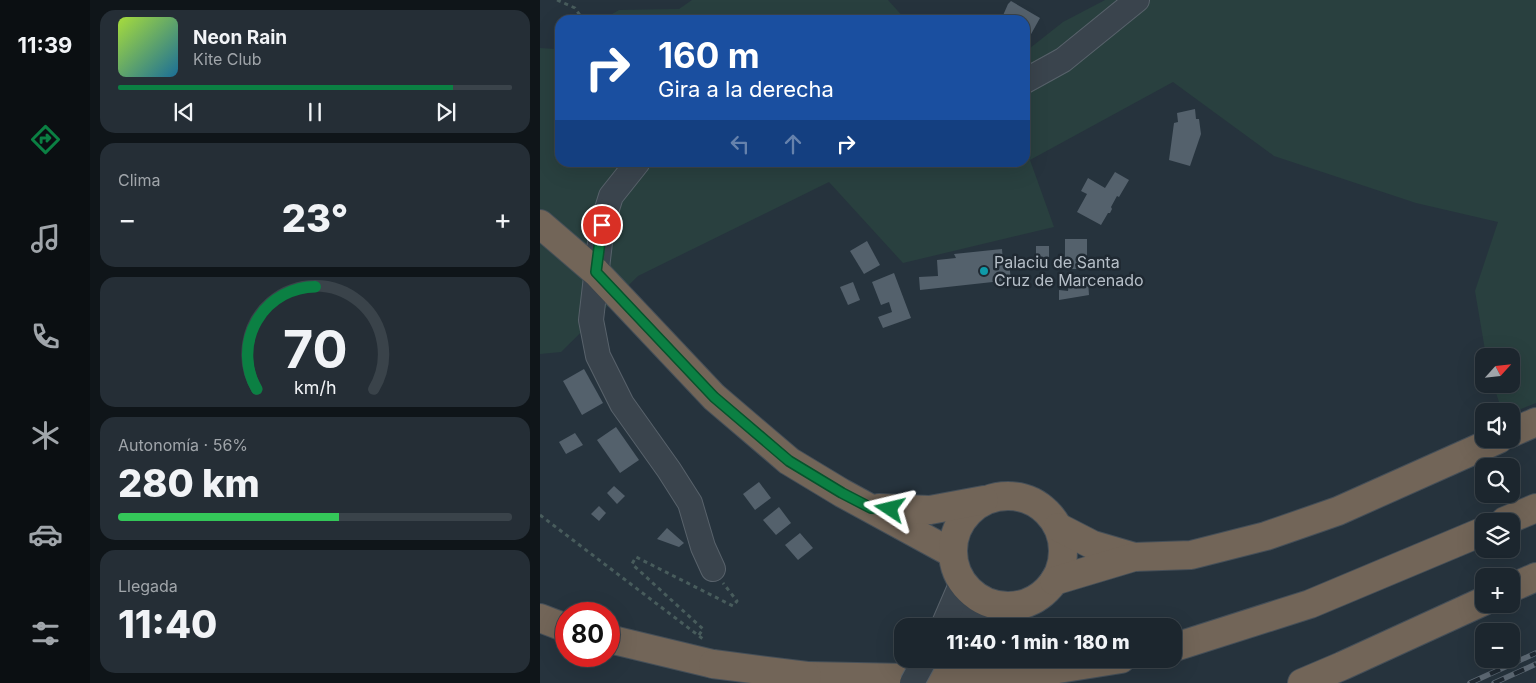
<!DOCTYPE html>
<html lang="es">
<meta charset="utf-8">
<style>
:root{--surface:#1c262e;--page:#252e36;--text:#f1f3f6;--muted:#a0a5aa;--line:#3a434a;--accent:#0b8043}
body{margin:0;font-family:Inter,sans-serif;background:var(--page);color:var(--text);height:100vh;display:flex;flex-direction:column;font-size:19px;white-space:nowrap}
*{box-sizing:border-box;margin:0}
p{font-size:16px;color:var(--muted)}
.icon{flex:none;width:28px;height:28px;fill:none;stroke:currentColor;stroke-width:2;stroke-linecap:round;stroke-linejoin:round}
.map{position:relative;flex:1;overflow:hidden}
.sheet{display:flex;flex-direction:column;gap:10px;padding:10px;background:#0f1519;width:450px}
.sheet>*{flex:none}
.hud{position:absolute;left:15px;top:15px;width:475px;height:152px;border-radius:15px;box-shadow:0 5px 20px #0002,0 0 0 1px var(--line);background:#1a4fa0;color:#fff;overflow:hidden}
.needle{width:32px;rotate:63deg}
.controls{position:absolute;left:935px;top:348px;display:grid;gap:10px}
.controls a{display:grid;place-items:center;width:45px;height:45px;border-radius:10px;background:var(--surface);box-shadow:0 5px 20px #0002,0 0 0 1px var(--line);font-size:25px}
.speed{position:absolute;left:15px;top:602px;display:flex;gap:10px;font-size:25px;font-weight:700;text-align:center}
.speed>*{display:grid;place-content:center;width:65px;height:65px;border-radius:50%;background:var(--surface);box-shadow:0 5px 20px #0002,0 0 0 1px var(--line);line-height:1}
.speed .limit{border:8px solid #d22;background:#fff;color:#111}
.pin{position:absolute;display:grid;place-items:center;width:42px;height:42px;color:#fff;margin:-21px;border:2px solid #fff;border-radius:50%;box-shadow:0 1px 5px #0007}
.me{position:absolute;width:55px;margin:-28px;rotate:280deg;stroke-linejoin:round;filter:drop-shadow(0 0 4px #0008)}
.turn{display:flex;align-items:center;gap:18px;height:105px;padding:0 20px;font-size:22px}
.turn .icon{width:65px;height:65px;stroke-width:2.5}
.turn b{display:block;font-size:35px;line-height:42px}
.lanes{display:flex;align-items:center;height:48px;padding:0 20px;background:#0003;justify-content:center;gap:25px;direction:ltr}
.lanes .off{opacity:.35}
.big{font-size:38px;font-weight:800;line-height:1.1}
.sheet .card{flex:1;display:flex;flex-direction:column;justify-content:center;gap:8px;min-width:0;padding:0 18px;border-radius:15px;background:var(--page)}
.sheet .dial{align-items:center;gap:0}
.dial svg{height:130px;overflow:visible;fill:none;stroke:var(--line);stroke-width:7;stroke-linecap:round;text-anchor:middle}
.dial text{fill:var(--text);stroke:none}
.song{display:flex;align-items:center;gap:15px}
.cover{width:60px;height:60px;border-radius:8px;background:linear-gradient(135deg,hsl(80 70% 55%),hsl(200 70% 35%))}
.played{height:5px;border-radius:2px;background:linear-gradient(90deg,var(--accent) 85%,var(--line) 85%)}
.keys{display:flex;justify-content:space-around;direction:ltr}
.heat{display:flex;justify-content:space-between;align-items:center;font-size:28px;direction:ltr}
.charge{height:8px;border-radius:4px;background:linear-gradient(90deg,#34c759 56%,var(--line) 0)}
.trip{position:absolute;left:354px;top:618px;width:288px;height:50px;border-radius:15px;background:var(--surface);box-shadow:0 5px 20px #0002,0 0 0 1px var(--line);font-weight:800;line-height:50px;text-align:center}
main{display:flex;flex:1;min-height:0}
.dock{display:flex;flex-direction:column;width:90px;justify-content:space-around;align-items:center;background:#0b0f12;color:var(--muted)}
.dock .icon{width:35px;height:35px}
.dock .active{color:var(--accent)}
.dock b{font-size:22px;color:var(--text)}
.map>svg:first-child{display:block}
</style>
<main>
<nav class="dock">
<b>11:39</b>
<svg class="icon active" aria-label="directions" viewBox="0 0 24 24"><path d="M12 3l9 9-9 9-9-9zM9 14v-3h6M13 9l2 2-2 2"/></svg>
<svg class="icon" aria-label="music" viewBox="0 0 24 24"><path d="M9 18V5l10-2v13"/><circle cx="6" cy="18" r="3"/><circle cx="16" cy="16" r="3"/></svg>
<svg class="icon" aria-label="phone" viewBox="0 0 24 24"><path d="M5 4h4l2 5-3 2q2 4 5 5l2-3 5 2v4C11 20 4 13 5 4z"/></svg>
<svg class="icon" aria-label="climate" viewBox="0 0 24 24"><path d="M12 3v18M4 7l16 10M4 17L20 7"/></svg>
<svg class="icon" aria-label="car" viewBox="0 0 24 24"><path d="M5 17H2v-5l4-1 3-4h7l3 4 3 1v5h-3M9 17h6M6 11h13"/><circle cx="7" cy="17" r="2"/><circle cx="17" cy="17" r="2"/></svg>
<svg class="icon" aria-label="filters" viewBox="0 0 24 24"><path d="M4 7h16M4 17h16"/><circle cx="9" cy="7" r="2"/><circle cx="15" cy="17" r="2"/></svg>
</nav>
<section class="sheet">
<div class="card">
<div class="song"><i class="cover"></i><div><b>Neon Rain</b><p>Kite Club</p></div></div>
<div class="played"></div>
<div class="keys"><svg class="icon" aria-label="previous" viewBox="0 0 24 24"><path d="M18 5L8 12l10 7zM5 5v14"/></svg><svg class="icon" aria-label="pause" viewBox="0 0 24 24"><path d="M8 5v14M16 5v14"/></svg><svg class="icon" aria-label="next" viewBox="0 0 24 24"><path d="M6 5l10 7-10 7zM19 5v14"/></svg></div>
</div>
<div class="card"><p>Clima</p>
<div class="heat"><a>−</a><b class="big">23°</b><a>+</a></div>
</div>
<div class="card dial"><svg viewBox="0 0 100 80">
<path d="M14 69A42 42 0 1 1 86 69"/>
<path d="M14 69A42 42 0 0 1 50 6" stroke="#0b8043"/>
<text x="50" y="56" font-size="32" font-weight="700">70</text>
<text x="50" y="72" font-size="11">km/h</text>
</svg></div>
<div class="card"><p>Autonomía · 56%</p><b class="big">280 km</b><div class="charge"></div></div>
<div class="card"><p>Llegada</p><b class="big">11:40</b></div>
</section>
<div class="map">
<svg width="996" height="683" viewBox="0 0 996 683">
<rect width="100%" height="100%" fill="#26333d"/>
<g fill="#29403f">
<polygon points="152,0 348,0 366,20 62,20 79,10 139,9"/>
<polygon points="565,0 996,0 996,403 971,413 971,411 962,411 953,384 971,384 971,356 946,356 935,291 958,222 876,203 734,156 633,82 490,160 514,227 363,263 289,182 98,276 21,352 0,354 0,48 15,49 20,46 20,162 485,162 485,52 523,22"/>
</g>
<g fill="#54616c">
<polygon points="471,1 500,18 485,45 485,20 461,20 468,4"/>
<polygon points="655,109 656,119 659,119 661,134 650,166 629,160 634,123 638,122 637,113"/>
<polygon points="575,172 589,180 579,197 577,196 571,207 572,209 570,213 568,213 561,225 537,212 547,194 541,191 548,178 565,188"/>
<rect x="525" y="239" width="22" height="30"/>
<polygon points="327,241 340,265 324,274 310,251"/>
<rect x="496" y="246" width="13" height="23"/>
<polygon points="462,249 463,263 469,262 471,280 380,290 379,277 398,276 397,260 416,258 414,254"/>
<polygon points="354,273 371,318 343,328 338,317 352,312 349,302 341,305 332,282"/>
<polygon points="548,281 549,295 519,300 519,290 528,291 529,282"/>
<polygon points="313,282 320,300 308,305 300,287"/>
<polygon points="44,369 63,403 42,415 23,381"/>
<polygon points="76,427 99,460 80,473 57,440"/>
<polygon points="35,433 43,445 26,454 19,442"/>
<polygon points="219,482 231,498 215,510 203,494"/>
<polygon points="74,486 85,496 77,504 67,493"/>
<polygon points="59,506 66,513 59,521 51,514"/>
<polygon points="239,507 251,523 236,535 223,520"/>
<polygon points="127,528 144,543 139,547 117,539"/>
<polygon points="260,533 273,548 258,560 245,545"/>
</g>
<g fill="none" stroke-linecap="round" stroke-linejoin="round">
<g stroke="#58626b" stroke-width="26">
<g id="minor">
<polyline points="485,81 523,60 597,0"/>
<polyline points="98,162 71,196 62,225 51,320 58,356 82,404 129,470 150,503 163,547 173,569"/>
<polyline points="404,625 435,607 459,606"/>
<polyline points="403,626 422,582"/>
</g>
</g>
<g stroke="#454f58" stroke-width="30">
<g id="highway">
<polyline points="0,224 56,272 174,397 249,461 302,493 412,553"/>
<polyline points="971,433 996,422"/>
<circle cx="468" cy="551" r="55"/>
<polyline points="339,508 390,510 444,500"/>
<polyline points="965,521 996,508"/>
<polyline points="518,527 553,545 594,557"/>
<polyline points="514,581 594,557 651,555 726,536 798,511 959,439"/>
<polyline points="971,588 996,577"/>
<polyline points="0,618 26,628"/>
<polyline points="69,639 173,664"/>
<polyline points="632,648 770,604 944,531"/>
<polyline points="267,676 419,679 518,669 581,659"/>
<polyline points="762,683 802,666 944,601"/>
</g>
</g>
<g stroke="#485c5c" stroke-width="3" stroke-dasharray="4 4" stroke-linecap="butt">
<polyline points="17,0 35,8 43,20"/>
<polyline points="0,515 163,639"/>
<polyline points="159,635 163,629 92,564 96,557 193,606 197,601 183,583"/>
</g>
<use href="#minor" stroke="#3a444d" stroke-width="24"/>
<use href="#highway" stroke="#726558" stroke-width="28"/>
<g stroke="#5d6974" stroke-width="5.5">
<g id="rail">
<polyline points="930,683 996,653"/>
<polyline points="954,683 996,664"/>
</g>
</g>
<use href="#rail" stroke="#1f2932" stroke-width="4" stroke-dasharray="11" stroke-linecap="butt"/>
<g stroke="#58626b" stroke-width="26" stroke-linecap="butt">
<polyline id="minor-bridge" points="372,683 385,659"/>
</g>
<g stroke="#454f58" stroke-width="30" stroke-linecap="butt">
<polyline id="highway-bridge" points="173,664 267,676"/>
</g>
<use href="#minor-bridge" stroke="#3a444d" stroke-width="24"/>
<use href="#highway-bridge" stroke="#726558" stroke-width="28"/>
</g>
<g fill="none" stroke-linecap="round" stroke-linejoin="round">
<g stroke="#07532c" stroke-width="12">
<polyline id="route" points="62,225 56,272 174,397 249,461 302,493 331,508 350,509"/>
</g>
<use href="#route" stroke="#0b8043" stroke-width="9"/>
</g>
<circle fill="#0f9aa8" stroke="#1f2932" stroke-width="2" cx="444" cy="271" r="5"/>
<g text-anchor="middle" dominant-baseline="central" stroke-width="5" stroke-linejoin="round" paint-order="stroke">
<g font-size="16" fill="#b6bfc8" stroke="#1f2932" text-anchor="start">
<text x="454" y="262">Palaciu de Santa<tspan x="454" dy="18">Cruz de Marcenado</tspan></text>
</g>
</g>
</svg>
<div class="controls">
<a><svg class="needle" viewBox="-14 -14 28 28"><path d="M0-13l5 13h-10z" fill="#e53935"/><path d="M0 13l5-13h-10z" fill="#a0a5aa"/></svg></a>
<a><svg class="icon" aria-label="sound" viewBox="0 0 24 24"><path d="M4 9h4l5-4v14l-5-4H4zM17 9q2 3 0 6"/></svg></a>
<a><svg class="icon" aria-label="search" viewBox="0 0 24 24"><circle cx="10" cy="10" r="6"/><path d="M15 15l6 6"/></svg></a>
<a><svg class="icon" aria-label="layers" viewBox="0 0 24 24"><path d="M12 4l9 5-9 5-9-5zM3 14l9 5 9-5"/></svg></a>
<a>+</a>
<a>−</a>
</div>
<div class="speed"><div class="limit">80</div></div>
<div class="pin" style="left:62px;top:225px;background:#d93025"><svg class="icon" aria-label="arrive" viewBox="0 0 24 24"><path d="M6 21V4h12l-3 4 3 4H6"/></svg></div>
<svg class="me" style="left:350px;top:509px" viewBox="-20 -20 40 40"><path d="M0-17L14 15 0 8-14 15z" fill="#0b8043" stroke="#fff" stroke-width="4"/></svg>
<div class="trip">11:40 · 1 min · 180 m</div>
<div class="hud">
<div class="turn"><svg class="icon" aria-label="right" viewBox="0 0 24 24"><path d="M7 20v-9h11M14 6l5 5-5 5"/></svg><div><b>160 m</b>Gira a la derecha</div></div>
<div class="lanes"><svg class="icon off" aria-label="left" viewBox="0 0 24 24"><path d="M17 20v-9H6M10 6l-5 5 5 5"/></svg><svg class="icon off" aria-label="ahead" viewBox="0 0 24 24"><path d="M12 20V5M6 11l6-6 6 6"/></svg><svg class="icon" aria-label="right" viewBox="0 0 24 24"><path d="M7 20v-9h11M14 6l5 5-5 5"/></svg></div>
</div>
</div>
</main>
